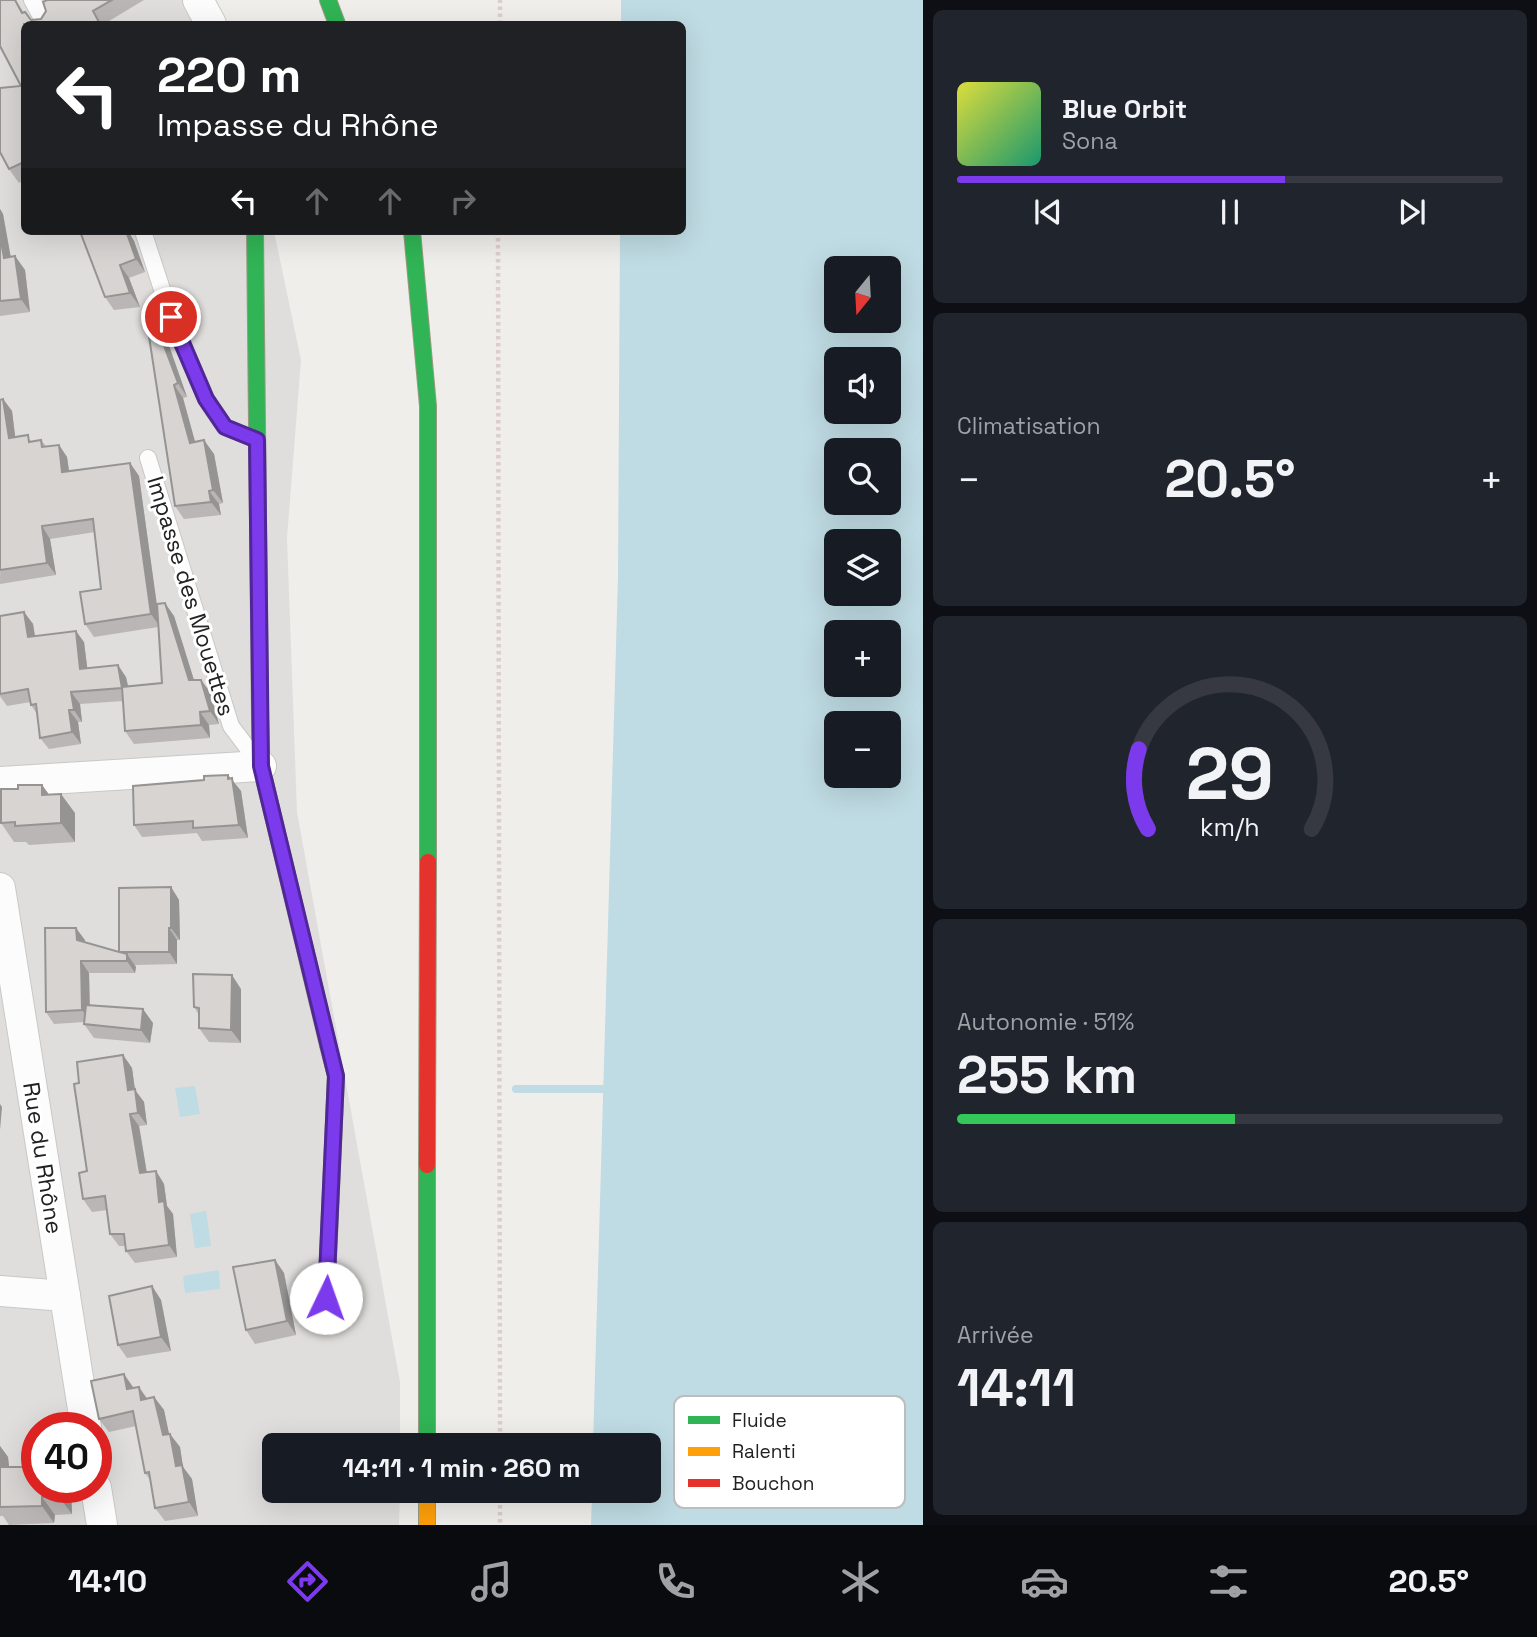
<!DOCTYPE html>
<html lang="fr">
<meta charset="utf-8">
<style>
:root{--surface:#171b24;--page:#20242c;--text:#f1f3f6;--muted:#9ea1a6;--line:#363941;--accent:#7c3aed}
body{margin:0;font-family:"Space Grotesk",sans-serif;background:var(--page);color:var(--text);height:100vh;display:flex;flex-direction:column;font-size:26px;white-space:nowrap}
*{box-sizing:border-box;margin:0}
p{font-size:23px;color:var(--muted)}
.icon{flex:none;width:38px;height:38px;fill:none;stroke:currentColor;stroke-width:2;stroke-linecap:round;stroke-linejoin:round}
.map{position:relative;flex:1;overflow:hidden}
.panel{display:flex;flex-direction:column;gap:10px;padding:10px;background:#0d0f14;width:614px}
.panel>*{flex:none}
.hud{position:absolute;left:21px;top:21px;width:665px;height:214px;border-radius:10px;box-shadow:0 7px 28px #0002;background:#202124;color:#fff;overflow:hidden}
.needle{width:46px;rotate:198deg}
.controls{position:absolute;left:824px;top:256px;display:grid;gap:14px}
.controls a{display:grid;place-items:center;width:77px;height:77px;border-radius:10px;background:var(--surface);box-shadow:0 7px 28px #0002;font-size:35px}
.speed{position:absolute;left:21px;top:1412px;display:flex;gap:14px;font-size:35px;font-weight:700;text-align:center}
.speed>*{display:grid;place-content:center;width:91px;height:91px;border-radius:50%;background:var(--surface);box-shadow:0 7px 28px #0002;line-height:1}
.speed .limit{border:10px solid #d22;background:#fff;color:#111}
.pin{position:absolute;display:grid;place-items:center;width:60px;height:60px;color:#fff;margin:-30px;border:4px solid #fff;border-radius:50%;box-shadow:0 2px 7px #0007}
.me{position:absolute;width:77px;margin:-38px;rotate:3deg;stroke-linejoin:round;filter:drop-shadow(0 0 5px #0008)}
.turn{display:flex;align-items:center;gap:24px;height:147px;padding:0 21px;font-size:32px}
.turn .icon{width:91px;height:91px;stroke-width:2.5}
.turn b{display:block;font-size:49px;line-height:60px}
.lanes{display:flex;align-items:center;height:66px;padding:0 21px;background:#0003;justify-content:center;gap:35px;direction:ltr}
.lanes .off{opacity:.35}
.big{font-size:52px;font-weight:600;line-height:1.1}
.panel .tile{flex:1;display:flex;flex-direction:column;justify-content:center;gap:10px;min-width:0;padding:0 24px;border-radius:10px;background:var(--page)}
.panel .dial{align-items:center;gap:0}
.dial svg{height:182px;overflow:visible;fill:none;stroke:var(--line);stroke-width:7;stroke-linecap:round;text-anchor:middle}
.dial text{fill:var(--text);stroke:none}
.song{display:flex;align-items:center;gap:21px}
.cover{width:84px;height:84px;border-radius:10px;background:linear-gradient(135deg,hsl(60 70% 55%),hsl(160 70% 35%))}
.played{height:7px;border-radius:4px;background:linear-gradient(90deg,var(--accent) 60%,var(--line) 60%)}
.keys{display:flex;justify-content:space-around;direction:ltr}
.heat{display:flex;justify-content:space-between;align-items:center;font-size:38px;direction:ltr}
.charge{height:10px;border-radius:5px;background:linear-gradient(90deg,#34c759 51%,var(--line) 0)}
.trip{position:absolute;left:262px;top:1433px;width:399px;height:70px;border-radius:10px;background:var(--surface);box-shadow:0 7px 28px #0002;font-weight:600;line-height:70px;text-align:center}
.tabs{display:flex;height:112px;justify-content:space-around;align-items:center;background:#090b0e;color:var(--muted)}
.tabs .icon{width:49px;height:49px}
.tabs .selected{color:var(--accent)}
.tabs b{font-size:32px;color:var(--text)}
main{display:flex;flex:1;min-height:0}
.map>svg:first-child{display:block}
</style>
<main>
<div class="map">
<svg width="923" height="1525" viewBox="0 0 923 1525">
<rect width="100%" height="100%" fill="#f0eeeb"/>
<path fill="#dfdedc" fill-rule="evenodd" d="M0,0H196L207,24H24V231H274L301,360L287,538L297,812L400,1382V1445L275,1446V1491H400L399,1525H0ZM37,1428H96V1488H37Z"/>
<g fill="#bfdbe3" fill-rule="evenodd">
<path d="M621,0H923V1525H591L592,1491H649V1446L593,1445L618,577L620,231H682V24H621ZM836,268H889V320H836ZM836,359H889V411H836ZM836,450H889V502H836ZM836,541H889V593H836ZM836,632H889V684H836ZM836,723H889V775H836Z"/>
<polygon points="195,1086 200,1114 180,1117 175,1088"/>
<polygon points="206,1211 211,1246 195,1248 190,1214"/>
<polygon points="219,1270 220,1289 185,1293 183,1276"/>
</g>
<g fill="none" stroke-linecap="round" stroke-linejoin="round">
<polyline stroke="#bfdbe3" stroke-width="8" points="516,1089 614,1089"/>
<g stroke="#c9c8c7" stroke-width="18">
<g id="lane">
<polyline points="32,0 45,24"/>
<polyline points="143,231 171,317 206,399 225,427 257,440"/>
<polyline points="148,458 231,726 255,758"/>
</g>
</g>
<g stroke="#c9c8c7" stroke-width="32">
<g id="street">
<polyline points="198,0 211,24"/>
<polyline points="0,782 261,766"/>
<polyline points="0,888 86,1428"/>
<polyline points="0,1291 65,1296"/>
<polyline points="96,1488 102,1525"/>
</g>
</g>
<g stroke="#999a82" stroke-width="18">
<g id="fast">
<polyline points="328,0 337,24"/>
<polyline points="255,231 260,716"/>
<polyline points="412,231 428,406 428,862"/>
<polyline points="325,1326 336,1076 328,1045"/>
<polyline points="427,1446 427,1165"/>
</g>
</g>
<g stroke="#999a82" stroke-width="18">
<polyline id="slow" points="427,1491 427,1525"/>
</g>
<g stroke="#999a82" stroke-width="18">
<g id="jam">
<polyline points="260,716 261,766 328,1045"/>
<polyline points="427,1165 428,862"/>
</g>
</g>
<g stroke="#dccecd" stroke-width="4.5" stroke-dasharray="3.5 3.5" stroke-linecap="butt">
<polyline points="500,24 500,0"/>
<polyline points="498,231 500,1446"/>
<polyline points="500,1491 500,1525"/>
</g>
<use href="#lane" stroke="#fdfcfc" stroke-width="16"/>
<use href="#street" stroke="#fdfcfc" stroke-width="30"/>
<use href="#fast" stroke="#30b455" stroke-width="16"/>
<use href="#slow" stroke="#ff9f0a" stroke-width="16"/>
<use href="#jam" stroke="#e5322d" stroke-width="16"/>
</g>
<g fill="#b9b6b5">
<polygon points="0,0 16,0 24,13 31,20 41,19 46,11 47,0 144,0 104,24 24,24 24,180 19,183 9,169 21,86"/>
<polygon points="0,209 3,214 11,257 15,256 25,270 30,312 0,316"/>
<polygon points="98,231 128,231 134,241 145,272 129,278 140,307 114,310 105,297"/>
<polygon points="167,340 187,397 183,398 195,442 214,454 223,503 219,504 221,515 184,519 175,506"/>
<polygon points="3,399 12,411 15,437 32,441 41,440 46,446 59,445 67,457 69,471 130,463 139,476 157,607 174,616 194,680 201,680 210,692 219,724 209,725 210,738 134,744 125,731 123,701 80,704 82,722 78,722 81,744 49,749 40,738 37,714 31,705 30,702 7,706 0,696 0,616 24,612 33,624 35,636 84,642 87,668 126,677 128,686 162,683 158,627 94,637 85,624 101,589 95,532 50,539 56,575 0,584"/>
<polygon points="228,775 241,791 248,838 202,841 197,833 142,837 134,825 204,780"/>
<polygon points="42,785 49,795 75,813 75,842 29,845 26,842 14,842 1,823 18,789"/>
<polygon points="171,887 179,900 180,940 177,940 177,964 135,965 136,967 135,973 89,973 90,1005 153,1023 150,1043 94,1038 84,1024 84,1022 54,1024 46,1012 85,940 85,943 119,952"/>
<polygon points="241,989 241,1043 209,1042 199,1028 199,1015 194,1007"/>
<polygon points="123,1055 132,1068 135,1090 144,1102 147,1125 139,1126 147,1173 156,1171 164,1184 167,1206 173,1214 177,1257 135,1263 126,1251 126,1246 119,1246 110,1234 107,1210 92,1212 83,1199 87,1171 79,1083"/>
<polygon points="275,1260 284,1273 296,1335 255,1344 246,1330"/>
<polygon points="152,1286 161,1300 171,1351 127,1358 118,1345"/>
<polygon points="133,1388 147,1399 154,1397 164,1410 169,1434 180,1447 183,1467 192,1479 198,1516 165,1521 155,1508 151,1481 145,1473 136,1426 109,1432 99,1419"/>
<polygon points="0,1446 8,1457 9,1467 37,1488 71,1488 72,1514 55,1515 54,1523 9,1525 3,1516 0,1516"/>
</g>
<g fill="#969493">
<polygon points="0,209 3,214 13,271 4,258 0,236"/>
<polygon points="126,231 128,231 134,241 145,272 136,259"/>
<polygon points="15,256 25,270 30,312 21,299"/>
<polygon points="120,265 129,278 140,307 130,293"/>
<polygon points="157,327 167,340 187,397 178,383"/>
<polygon points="174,385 183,398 199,456 190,443"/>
<polygon points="3,399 12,411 17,451 9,438"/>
<polygon points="204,440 214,454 223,503 213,490"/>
<polygon points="59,445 67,457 71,485 62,472"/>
<polygon points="130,463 139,476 160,627 151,614"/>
<polygon points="209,491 219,504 221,515 211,502"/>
<polygon points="42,526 50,539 56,575 47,563"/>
<polygon points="165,603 174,616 198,693 189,680"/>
<polygon points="24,612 33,624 37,649 28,637"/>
<polygon points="76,631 84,642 89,681 80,669"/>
<polygon points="118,665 126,677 131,700 122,688"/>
<polygon points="201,680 210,692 219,724 210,711"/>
<polygon points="71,692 80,704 82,722 74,710"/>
<polygon points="69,710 78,722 81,744 72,732"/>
<polygon points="200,712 209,725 210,738 201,725"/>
<polygon points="228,775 241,791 248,838 239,825"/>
<polygon points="42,785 56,804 42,795"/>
<polygon points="61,794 75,813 75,842 61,823"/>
<polygon points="171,887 179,900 180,940 171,928"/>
<polygon points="76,928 85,940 85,952 77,940"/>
<polygon points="169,928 177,940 177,964 169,952"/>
<polygon points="127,954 136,967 135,973 127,961"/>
<polygon points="81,961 89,973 90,1022 82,1010"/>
<polygon points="232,975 241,989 241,1043 231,1030"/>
<polygon points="143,1009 153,1023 150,1043 141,1030"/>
<polygon points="123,1055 132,1068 135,1090 144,1102 147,1125 138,1113 128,1090"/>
<polygon points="0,1104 2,1107 0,1130"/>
<polygon points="130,1114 139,1126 149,1186 140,1173"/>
<polygon points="156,1171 164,1184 167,1206 173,1214 177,1257 169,1245 159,1202"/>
<polygon points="275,1260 284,1273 296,1335 287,1321"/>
<polygon points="152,1286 161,1300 171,1351 161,1337"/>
<polygon points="124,1374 133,1387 137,1402 127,1389"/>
<polygon points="139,1387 148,1400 141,1400"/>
<polygon points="154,1397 164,1410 172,1448 163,1435"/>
<polygon points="170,1434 180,1447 183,1467 192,1479 198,1516 189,1502 176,1466"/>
<polygon points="0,1446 8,1457 11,1485 0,1470"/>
<polygon points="59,1488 71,1488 72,1514 59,1497"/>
<polygon points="42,1497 55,1515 54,1523 42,1506"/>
</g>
<g fill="#d7d4d2" stroke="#969493" stroke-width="2">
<polygon points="0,0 15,0 22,13 25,12 31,20 41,19 46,11 43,2 47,0 112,0 93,11 100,24 24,24 24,162 9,169 0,152 0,88 21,86 0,46"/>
<polygon points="98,231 126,231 136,259 120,265 130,293 105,297 81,234"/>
<polygon points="0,236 4,258 15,256 21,299 0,301"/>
<polygon points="157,327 178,383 174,385 190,443 204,440 213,490 209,491 211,502 175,506 148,330"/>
<polygon points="3,399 9,438 28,435 29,442 41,440 42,447 59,445 62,472 130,463 151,614 85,624 80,592 101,589 93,519 42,526 47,563 0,570 0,400"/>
<polygon points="165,603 189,680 201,680 210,711 200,712 201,725 125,731 122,687 162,683 157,604"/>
<polygon points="24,612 28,637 76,631 80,669 118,665 122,688 71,692 74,710 69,710 72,732 40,738 36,704 31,705 28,689 0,694 0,616"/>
<polygon points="228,775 228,779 232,778 239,825 193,828 193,821 134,825 133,786 204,780 204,776"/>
<polygon points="18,785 42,785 42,795 61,794 61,823 15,826 15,822 1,823 1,789 18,789"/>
<polygon points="171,887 171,928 169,928 169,952 120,952 127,954 127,961 81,961 82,1010 46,1012 45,928 76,928 77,940 119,952 119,888"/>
<polygon points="193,974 232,975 231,1030 199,1028 199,1008 194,1007"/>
<polygon points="86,1005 143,1009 141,1030 84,1024"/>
<polygon points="123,1055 128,1090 135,1089 138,1113 130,1114 140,1173 156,1171 159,1202 164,1201 169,1245 126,1251 124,1234 110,1234 105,1196 83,1199 79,1173 87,1171 74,1084 79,1083 77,1062"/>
<polygon points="275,1260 287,1321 246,1330 233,1267"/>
<polygon points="152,1286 161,1337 118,1345 109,1296"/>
<polygon points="124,1374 127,1389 139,1387 141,1400 154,1397 163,1435 170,1434 176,1466 182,1465 189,1502 155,1508 149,1472 145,1473 133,1411 99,1419 91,1381"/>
<polygon points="0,1467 37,1467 37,1488 59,1488 59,1497 42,1497 42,1506 0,1507"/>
</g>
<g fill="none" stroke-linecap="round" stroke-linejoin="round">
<g stroke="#51269a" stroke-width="18">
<polyline id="route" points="171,317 206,399 225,427 257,440 261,766 336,1076 326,1298"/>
</g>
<use href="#route" stroke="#7c3aed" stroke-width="12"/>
</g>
<g text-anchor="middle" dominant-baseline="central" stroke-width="6" stroke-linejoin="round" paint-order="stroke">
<g font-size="23" fill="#222" stroke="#fff">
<text transform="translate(191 596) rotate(73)">Impasse des Mouettes</text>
<text transform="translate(43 1158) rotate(81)">Rue du Rhône</text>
</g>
</g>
<rect x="674" y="1396" width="231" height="112" rx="10" fill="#fff" stroke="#bdbdbd" stroke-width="2"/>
<rect x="688" y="1416" width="32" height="8" fill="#30b455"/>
<rect x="688" y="1447" width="32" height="9" fill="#ff9f0a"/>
<rect x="688" y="1479" width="32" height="8" fill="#e5322d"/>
<g font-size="19" fill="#222">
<text x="732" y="1427">Fluide</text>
<text x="732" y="1458">Ralenti</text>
<text x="732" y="1490">Bouchon</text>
</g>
</svg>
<div class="controls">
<a><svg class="needle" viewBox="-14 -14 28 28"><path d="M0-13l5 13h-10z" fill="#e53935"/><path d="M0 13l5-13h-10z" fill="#9ea1a6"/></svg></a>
<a><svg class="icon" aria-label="sound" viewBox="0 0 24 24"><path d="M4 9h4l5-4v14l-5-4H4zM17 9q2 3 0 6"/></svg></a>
<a><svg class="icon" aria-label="search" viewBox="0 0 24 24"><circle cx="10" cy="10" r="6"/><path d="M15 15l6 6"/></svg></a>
<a><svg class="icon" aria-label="layers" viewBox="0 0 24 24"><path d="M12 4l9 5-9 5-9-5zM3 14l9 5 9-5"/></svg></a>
<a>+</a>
<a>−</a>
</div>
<div class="speed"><div class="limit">40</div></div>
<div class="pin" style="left:171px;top:317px;background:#d93025"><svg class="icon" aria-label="arrive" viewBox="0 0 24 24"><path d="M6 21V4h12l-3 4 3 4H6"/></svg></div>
<svg class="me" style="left:326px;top:1298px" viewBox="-20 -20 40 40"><circle r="19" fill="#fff"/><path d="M0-13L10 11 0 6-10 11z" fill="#7c3aed"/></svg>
<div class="trip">14:11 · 1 min · 260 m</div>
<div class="hud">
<div class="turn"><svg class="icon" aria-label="left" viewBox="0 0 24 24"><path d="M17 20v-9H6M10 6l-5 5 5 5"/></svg><div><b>220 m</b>Impasse du Rhône</div></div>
<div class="lanes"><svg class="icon" aria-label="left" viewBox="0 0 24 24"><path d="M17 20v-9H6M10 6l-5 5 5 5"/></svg><svg class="icon off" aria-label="ahead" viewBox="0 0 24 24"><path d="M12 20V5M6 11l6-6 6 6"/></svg><svg class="icon off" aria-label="ahead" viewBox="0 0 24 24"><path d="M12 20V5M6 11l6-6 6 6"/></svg><svg class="icon off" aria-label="right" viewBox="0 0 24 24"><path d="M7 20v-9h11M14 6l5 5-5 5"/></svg></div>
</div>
</div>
<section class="panel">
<div class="tile">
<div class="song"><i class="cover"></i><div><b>Blue Orbit</b><p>Sona</p></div></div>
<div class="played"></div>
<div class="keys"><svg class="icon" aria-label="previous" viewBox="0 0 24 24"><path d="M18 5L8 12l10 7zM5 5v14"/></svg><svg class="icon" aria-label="pause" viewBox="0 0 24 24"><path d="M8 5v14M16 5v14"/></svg><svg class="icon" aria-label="next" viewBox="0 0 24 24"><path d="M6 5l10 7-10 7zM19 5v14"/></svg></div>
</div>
<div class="tile"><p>Climatisation</p>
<div class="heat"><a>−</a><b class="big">20.5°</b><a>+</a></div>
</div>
<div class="tile dial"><svg viewBox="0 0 100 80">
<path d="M14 69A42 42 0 1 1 86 69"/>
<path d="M14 69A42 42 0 0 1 10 34" stroke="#7c3aed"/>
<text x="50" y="56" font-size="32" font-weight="700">29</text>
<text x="50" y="72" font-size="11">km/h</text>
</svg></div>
<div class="tile"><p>Autonomie · 51%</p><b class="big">255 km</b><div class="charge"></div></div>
<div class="tile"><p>Arrivée</p><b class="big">14:11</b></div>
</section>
</main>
<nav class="tabs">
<b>14:10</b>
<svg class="icon selected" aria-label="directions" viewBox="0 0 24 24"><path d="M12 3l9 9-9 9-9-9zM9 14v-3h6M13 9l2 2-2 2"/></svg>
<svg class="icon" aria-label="music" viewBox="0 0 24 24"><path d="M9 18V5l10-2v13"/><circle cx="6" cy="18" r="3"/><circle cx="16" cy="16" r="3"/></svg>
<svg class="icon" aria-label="phone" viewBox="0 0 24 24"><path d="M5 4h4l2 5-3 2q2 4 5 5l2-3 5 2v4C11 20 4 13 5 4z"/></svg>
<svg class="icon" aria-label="climate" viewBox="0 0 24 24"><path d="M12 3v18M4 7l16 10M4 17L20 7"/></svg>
<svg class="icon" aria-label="car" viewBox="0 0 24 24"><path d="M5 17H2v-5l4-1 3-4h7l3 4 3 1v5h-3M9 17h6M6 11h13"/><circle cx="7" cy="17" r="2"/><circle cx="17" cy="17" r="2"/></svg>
<svg class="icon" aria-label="filters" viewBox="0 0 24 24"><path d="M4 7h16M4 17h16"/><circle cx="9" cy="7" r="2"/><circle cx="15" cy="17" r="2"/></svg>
<b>20.5°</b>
</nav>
